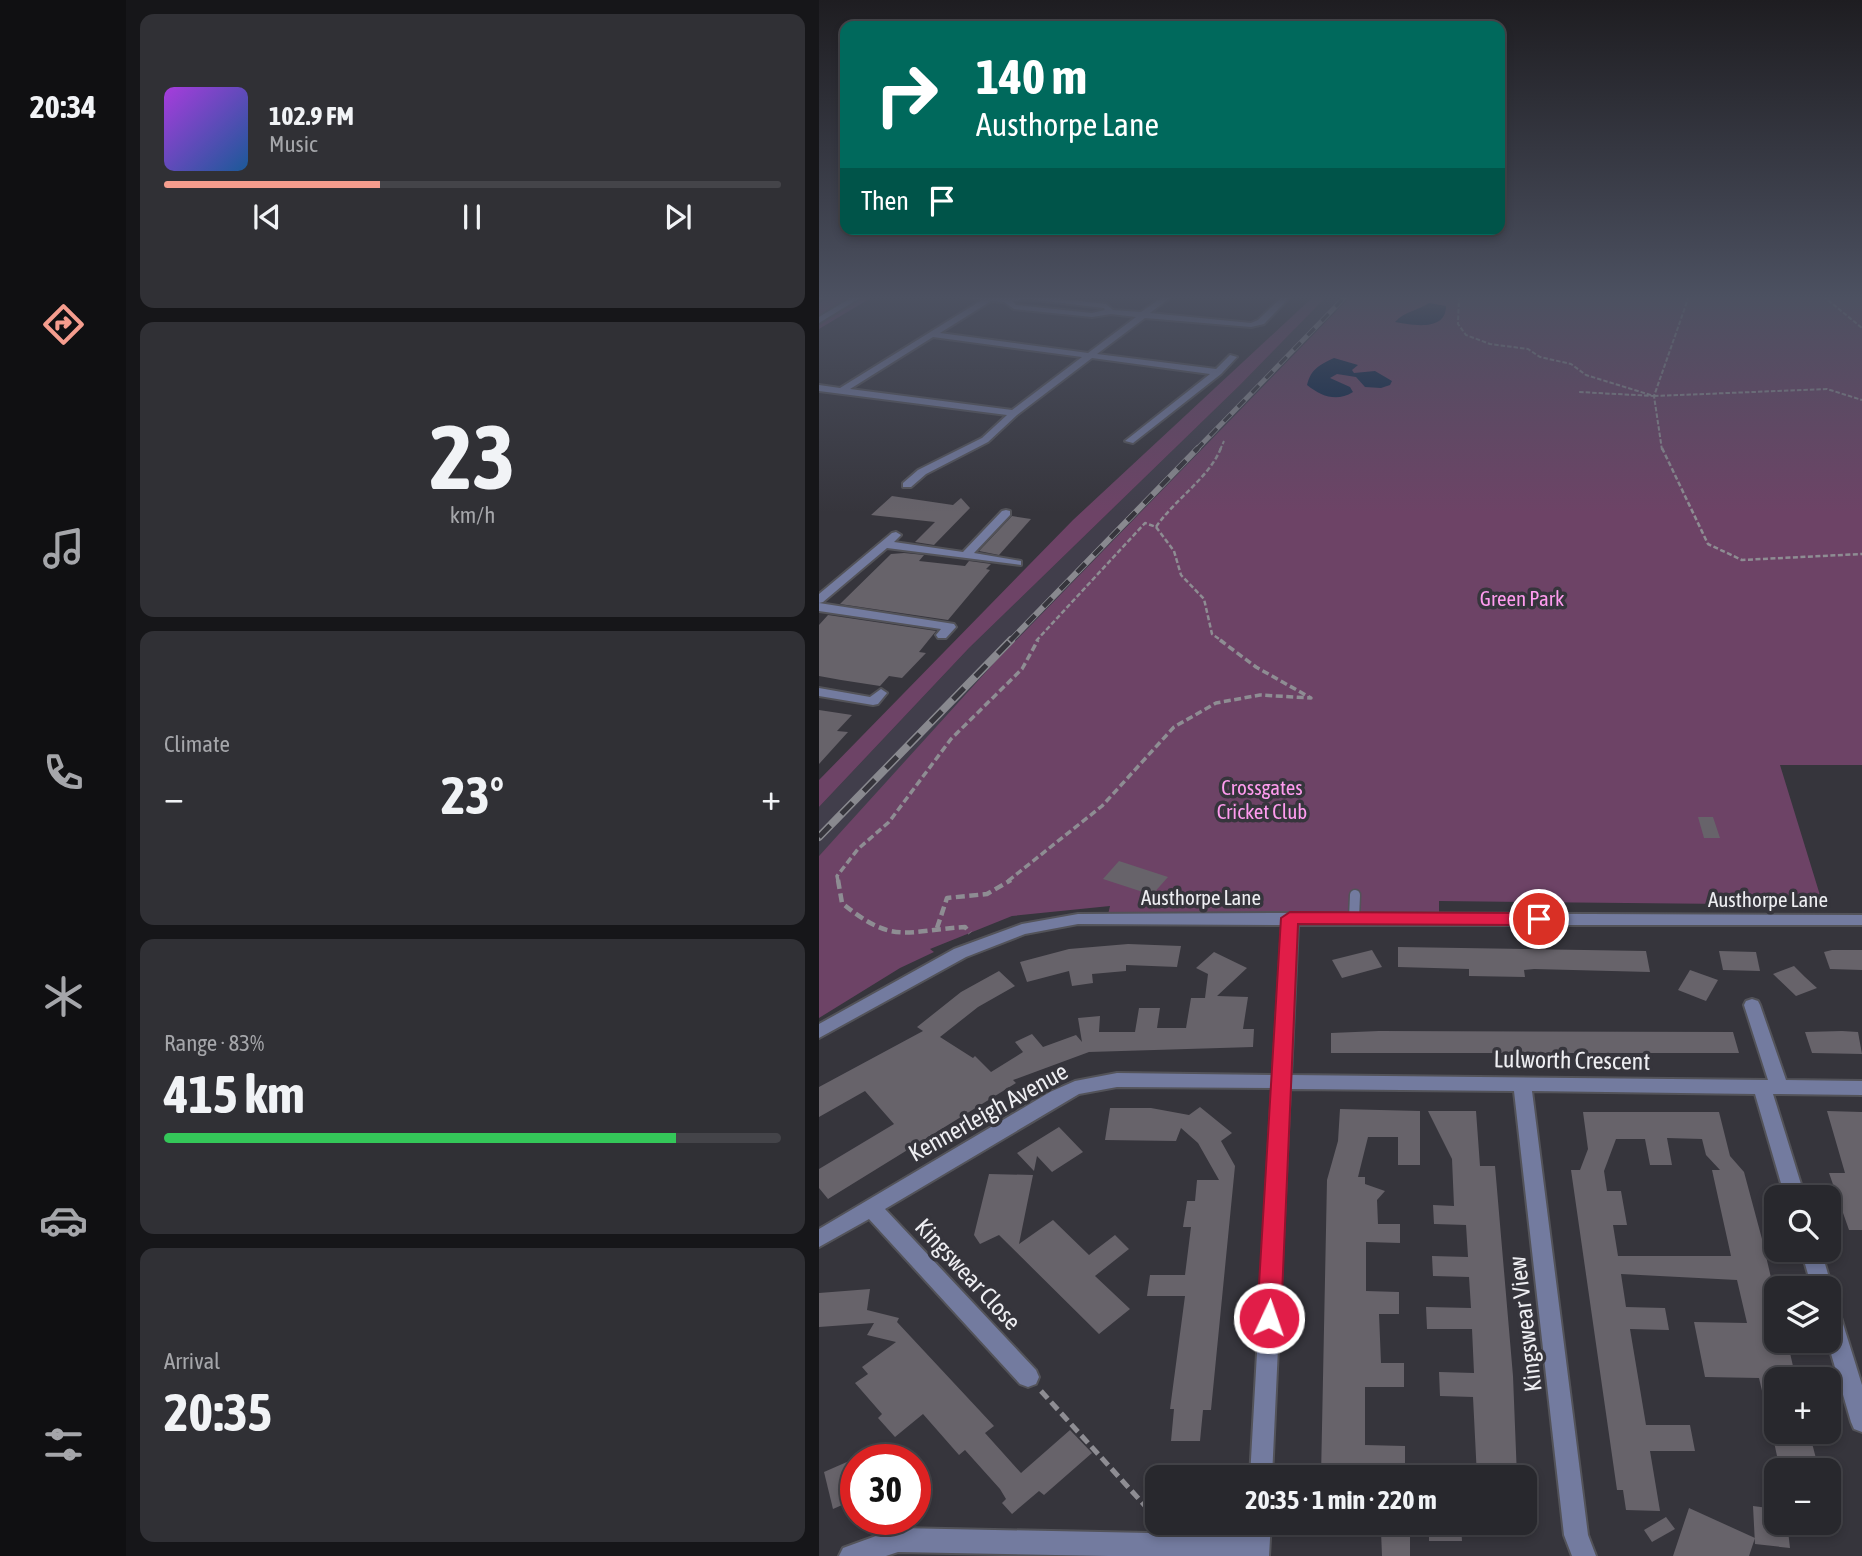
<!DOCTYPE html>
<meta charset="utf-8">
<style>
:root{--surface:#28282d;--page:#303035;--text:#f1f3f6;--muted:#a5a6aa;--line:#444449;--accent:#f59d8e}
body{margin:0;font-family:"Asap Condensed",sans-serif;background:var(--page);color:var(--text);height:100vh;display:flex;flex-direction:column;font-size:26px;white-space:nowrap}
*{box-sizing:border-box;margin:0}
p{font-size:23px;color:var(--muted)}
.icon{flex:none;width:38px;height:38px;fill:none;stroke:currentColor;stroke-width:2;stroke-linecap:round;stroke-linejoin:round}
.map{position:relative;flex:1;overflow:hidden}
.sheet{display:flex;flex-direction:column;gap:14px;padding:14px;background:#161619;width:693px}
.sheet>*{flex:none}
.banner{position:absolute;left:21px;top:21px;width:665px;height:214px;border-radius:14px;box-shadow:0 4px 10px #0003,0 0 0 2px var(--line);background:#00695c;color:#fff;overflow:hidden}
.controls{position:absolute;left:945px;top:1185px;display:grid;gap:14px}
.controls a{display:grid;place-items:center;width:77px;height:77px;border-radius:14px;background:var(--surface);box-shadow:0 4px 10px #0003,0 0 0 2px var(--line);font-size:35px}
.speed{position:absolute;left:21px;top:1444px;display:flex;gap:14px;font-size:35px;font-weight:700;text-align:center}
.speed>*{display:grid;place-content:center;width:91px;height:91px;border-radius:50%;background:var(--surface);box-shadow:0 4px 10px #0003,0 0 0 2px var(--line);line-height:1}
.speed .limit{border:10px solid #d22;background:#fff;color:#111}
.pin{position:absolute;display:grid;place-items:center;width:60px;height:60px;color:#fff;margin:-30px;border:4px solid #fff;border-radius:50%;box-shadow:0 2px 7px #0007}
.me{position:absolute;width:77px;margin:-38px;rotate:3deg;stroke-linejoin:round;filter:drop-shadow(0 0 5px #0008)}
.turn{display:flex;align-items:center;gap:24px;height:147px;padding:0 21px;font-size:32px}
.turn .icon{width:91px;height:91px;stroke-width:2.5}
.turn b{display:block;font-size:49px;line-height:60px}
.then{display:flex;align-items:center;height:66px;padding:0 21px;background:#0003;gap:14px;font-size:26px}
.big{font-size:52px;font-weight:700;line-height:1.1}
.sheet .card{flex:1;display:flex;flex-direction:column;justify-content:center;gap:10px;min-width:0;padding:0 24px;border-radius:14px;background:var(--page)}
.sheet .dial{align-items:center;gap:0}
.dial b{font-size:91px;line-height:1}
.song{display:flex;align-items:center;gap:21px}
.cover{width:84px;height:84px;border-radius:10px;background:linear-gradient(135deg,hsl(280 70% 55%),hsl(210 70% 35%))}
.played{height:7px;border-radius:4px;background:linear-gradient(90deg,var(--accent) 35%,var(--line) 35%)}
.keys{display:flex;justify-content:space-around;direction:ltr}
.heat{display:flex;justify-content:space-between;align-items:center;font-size:38px;direction:ltr}
.charge{height:10px;border-radius:5px;background:linear-gradient(90deg,#34c759 83%,var(--line) 0)}
.trip{position:absolute;left:326px;top:1465px;width:392px;height:70px;border-radius:14px;background:var(--surface);box-shadow:0 4px 10px #0003,0 0 0 2px var(--line);font-weight:700;line-height:70px;text-align:center}
main{display:flex;flex:1;min-height:0}
.dock{display:flex;flex-direction:column;width:126px;justify-content:space-around;align-items:center;background:#101012;color:var(--muted)}
.dock .icon{width:49px;height:49px}
.dock .current{color:var(--accent)}
.dock b{font-size:32px;color:var(--text)}
.map>svg:first-child{display:block}
</style>
<main>
<nav class="dock">
<b>20:34</b>
<svg class="icon current" aria-label="directions" viewBox="0 0 24 24"><path d="M12 3l9 9-9 9-9-9zM9 14v-3h6M13 9l2 2-2 2"/></svg>
<svg class="icon" aria-label="music" viewBox="0 0 24 24"><path d="M9 18V5l10-2v13"/><circle cx="6" cy="18" r="3"/><circle cx="16" cy="16" r="3"/></svg>
<svg class="icon" aria-label="phone" viewBox="0 0 24 24"><path d="M5 4h4l2 5-3 2q2 4 5 5l2-3 5 2v4C11 20 4 13 5 4z"/></svg>
<svg class="icon" aria-label="climate" viewBox="0 0 24 24"><path d="M12 3v18M4 7l16 10M4 17L20 7"/></svg>
<svg class="icon" aria-label="car" viewBox="0 0 24 24"><path d="M5 17H2v-5l4-1 3-4h7l3 4 3 1v5h-3M9 17h6M6 11h13"/><circle cx="7" cy="17" r="2"/><circle cx="17" cy="17" r="2"/></svg>
<svg class="icon" aria-label="filters" viewBox="0 0 24 24"><path d="M4 7h16M4 17h16"/><circle cx="9" cy="7" r="2"/><circle cx="15" cy="17" r="2"/></svg>
</nav>
<section class="sheet">
<div class="card">
<div class="song"><i class="cover"></i><div><b>102.9 FM</b><p>Music</p></div></div>
<div class="played"></div>
<div class="keys"><svg class="icon" aria-label="previous" viewBox="0 0 24 24"><path d="M18 5L8 12l10 7zM5 5v14"/></svg><svg class="icon" aria-label="pause" viewBox="0 0 24 24"><path d="M8 5v14M16 5v14"/></svg><svg class="icon" aria-label="next" viewBox="0 0 24 24"><path d="M6 5l10 7-10 7zM19 5v14"/></svg></div>
</div>
<div class="card dial"><b>23</b><p>km/h</p></div>
<div class="card"><p>Climate</p>
<div class="heat"><a>−</a><b class="big">23°</b><a>+</a></div>
</div>
<div class="card"><p>Range · 83%</p><b class="big">415 km</b><div class="charge"></div></div>
<div class="card"><p>Arrival</p><b class="big">20:35</b></div>
</section>
<div class="map">
<svg width="1043" height="1556" viewBox="0 0 1043 1556">
<rect width="100%" height="100%" fill="#36353c"/>
<polygon fill="#413e4b" points="508,296 532,296 0,856 0,807 150,648 421,385"/>
<g fill="#6d4366">
<polygon points="13,296 55,296 0,329 0,303"/>
<polygon points="495,296 508,296 421,385 150,648 0,807 0,780 254,520"/>
<polygon points="532,296 1043,296 1043,765 961,765 1004,905 620,901 620,918 288,919 291,906 193,916 111,949 115,952 81,968 0,1018 0,856 176,662"/>
</g>
<g fill="#062246">
<path d="M610,303L627,306C627,332 593,325 576,322C586,311 598,311 610,303Z"/>
<path d="M515,358L539,365L533,370L535,373L556,371L573,381L571,385L562,388L546,387L537,377L518,374L511,378L531,387L534,392C518,402 503,397 488,385C492,369 500,365 515,358Z"/>
</g>
<g fill="#67636a" fill-rule="evenodd">
<polygon points="73,496 134,505 142,498 151,508 115,545 96,542 116,522 52,515"/>
<polygon points="193,516 212,519 180,555 160,551"/>
<polygon points="85,553 105,555 100,561 146,566 150,561 172,564 167,569 171,570 129,620 21,604 72,554"/>
<polygon points="9,615 117,631 100,652 107,653 83,678 70,676 61,686 22,680 0,676 0,625"/>
<polygon points="0,710 33,715 18,731 29,732 0,764"/>
<polygon points="879,817 894,817 901,838 885,838"/>
<polygon points="300,861 349,877 333,895 284,879"/>
<polygon points="309,944 362,946 358,967 307,965 307,971 273,974 274,983 253,986 250,971 208,982 201,962 250,949"/>
<polygon points="579,947 827,951 831,972 715,969 705,970 706,977 650,976 650,969 579,967"/>
<polygon points="553,950 563,967 523,978 513,960"/>
<polygon points="1013,950 1043,950 1043,970 1011,969 1005,952"/>
<polygon points="900,951 937,952 941,971 904,970"/>
<polygon points="395,952 428,968 398,996 429,997 424,1029 435,1029 434,1047 270,1052 194,1080 197,1083 9,1199 0,1188 0,1169 75,1124 46,1091 0,1117 0,1087 104,1031 98,1027 142,992 180,971 196,986 159,1007 121,1037 154,1058 156,1056 172,1072 204,1052 196,1042 213,1034 224,1047 257,1035 263,1042 259,1018 281,1016 280,1032 316,1032 320,1008 341,1008 338,1028 367,1028 372,998 386,998 389,974 377,968"/>
<polygon points="975,966 986,977 998,988 977,996 954,974"/>
<polygon points="871,970 899,980 887,1001 859,990"/>
<polygon points="560,1031 914,1032 920,1053 512,1053 512,1033"/>
<polygon points="1023,1031 1039,1032 1043,1054 993,1053 986,1032"/>
<polygon points="381,1107 413,1133 402,1141 416,1166 392,1410 384,1410 381,1441 352,1441 355,1409 351,1409 366,1296 328,1296 331,1275 366,1275 372,1227 364,1227 368,1201 376,1201 378,1180 400,1180 379,1143 362,1128 357,1141 286,1140 291,1108 332,1108 370,1115"/>
<polygon points="521,1109 601,1111 601,1165 579,1165 579,1137 549,1137 539,1177 546,1177 546,1184 566,1191 558,1200 559,1224 581,1224 581,1243 547,1242 547,1291 580,1292 580,1314 560,1314 562,1363 585,1363 585,1387 546,1387 546,1445 586,1446 586,1470 557,1470 557,1477 502,1477 508,1180 519,1141"/>
<polygon points="609,1111 657,1111 661,1166 676,1166 694,1376 698,1477 658,1477 654,1397 621,1396 620,1372 655,1373 653,1329 608,1329 607,1307 652,1308 650,1277 614,1276 613,1256 649,1257 647,1225 615,1224 614,1205 635,1206 633,1159"/>
<polygon points="1008,1111 1043,1112 1043,1230 1030,1230 1010,1173 1026,1173"/>
<path d="M764,1112H900L911,1156L925,1172L943,1239L957,1299V1340H968L974,1366H957V1424L951,1425L940,1378L886,1377L875,1322L928,1323L918,1280L802,1274L807,1307L846,1308L850,1330L811,1329L827,1425H871L876,1451H831L841,1511L807,1510L804,1490H798L752,1170H761L769,1149ZM848,1138L883,1139L887,1155L901,1170H893L912,1256H799L794,1225H808L802,1191H788L785,1171L797,1139H826L831,1165H853Z"/>
<polygon points="240,1127 264,1152 233,1172 218,1156 215,1171 198,1153"/>
<polygon points="170,1174 214,1175 200,1244 234,1220 270,1255 296,1235 310,1249 276,1276 311,1309 280,1334 180,1235 161,1244 155,1235"/>
<polygon points="51,1289 48,1310 80,1318 78,1322 175,1426 166,1433 202,1473 251,1430 273,1453 225,1495 220,1491 193,1514 183,1503 187,1499 181,1489 146,1450 140,1455 104,1414 76,1437 59,1418 63,1414 36,1383 49,1374 43,1367 77,1342 48,1335 55,1323 0,1327 0,1293"/>
<polygon points="955,1442 993,1443 1000,1470 961,1470"/>
<polygon points="37,1458 37,1499 14,1509 5,1472"/>
<polygon points="934,1506 957,1509 957,1522 968,1522 971,1548 936,1544"/>
<polygon points="870,1508 936,1538 930,1556 854,1556"/>
<polygon points="847,1517 856,1529 833,1542 825,1530"/>
<polygon points="610,1526 642,1526 643,1541 610,1541"/>
<polygon points="562,1531 591,1531 591,1556 563,1556"/>
</g>
<g fill="none" stroke-linecap="round" stroke-linejoin="round">
<g stroke="#535359" stroke-width="13">
<polyline id="lane" points="535,918 536,895"/>
</g>
<g stroke="#535359" stroke-width="4">
<g id="street">
<polygon points="35,296 44,296 0,323 0,317"/>
<path d="M138,296L187,298L218,296L287,304L294,310L322,312L345,296H353L331,313L432,323L439,320L464,296H472L445,324L432,327L326,318L278,354L397,369L411,355L418,357L402,374L314,443L306,441L391,374L273,358L198,415L169,442L107,474L92,487H84V483L99,470L163,438L188,415L0,391V385L21,388L163,300ZM209,299L285,308L286,310L273,313L197,305L193,301ZM172,301L185,302L195,309L273,317L292,314L317,317L269,353L121,333ZM114,337L263,357L193,410L31,389Z"/>
<polygon points="187,510 191,511 191,515 155,553 202,561 202,565 68,548 4,602 0,603 135,624 137,627 127,638 119,638 117,635 122,629 0,611 0,594 73,533 77,532 82,535 75,542 144,552 183,511"/>
<polygon points="0,688 51,697 62,689 68,693 59,704 54,705 0,696"/>
<polygon points="471,913 1043,915 1043,925 479,925 472,1075 949,1080 925,1005 927,1001 933,999 939,1001 941,1005 967,1080 1043,1081 1043,1095 954,1094 986,1197 966,1197 936,1094 713,1091 769,1535 777,1556 753,1556 745,1535 695,1091 471,1089 453,1477 431,1477 453,1088 298,1087 260,1094 66,1209 217,1370 220,1377 217,1384 209,1387 201,1384 50,1219 0,1247 0,1229 231,1092 256,1081 298,1073 454,1075 463,925 259,924 206,934 147,957 0,1038 0,1024 135,949 203,924 259,914"/>
<polygon points="982,1250 1002,1250 1013,1288 1010,1294 1010,1288 993,1288"/>
<polygon points="1010,1302 1017,1305 1020,1311 1043,1385 1043,1432 1035,1429 1032,1422 1008,1340"/>
<polygon points="428,1522 452,1522 450,1556 289,1556 79,1552 67,1556 20,1556 24,1548 79,1528 427,1535"/>
</g>
</g>
<g stroke="#535359" stroke-width="4">
<polygon id="secondary" points="0,296 9,296 0,300"/>
</g>
<g stroke="#8e8d93" stroke-width="2" stroke-dasharray="4.5 2" stroke-linecap="butt">
<polyline points="640,296 639,324 647,335 671,344 709,349 721,357 752,364 767,375 835,396 760,392"/>
<polyline points="1004,296 1043,328"/>
<polyline points="835,396 1008,389 1043,400"/>
<polyline points="401,450 405,441"/>
<polyline points="843,450 835,396 870,296"/>
</g>
<g stroke="#8e8d93" stroke-width="2.5" stroke-dasharray="5 2.5" stroke-linecap="butt">
<polyline points="843,448 889,544 923,560 1043,554"/>
<polyline points="337,527 355,551 362,575 385,599 393,634 403,641"/>
<path d="M217,641L326,523L337,527C356,499 390,478 402,448"/>
</g>
<g stroke="#8e8d93" stroke-width="3.5" stroke-dasharray="7 3.5" stroke-linecap="butt">
<polyline points="19,881 18,876 39,849 70,822 132,739 203,669 219,640"/>
<polyline points="189,881 283,806 355,727 397,703 441,695 492,698 437,667 401,640"/>
</g>
<g stroke="#8e8d93" stroke-width="4.5" stroke-dasharray="9 4.5" stroke-linecap="butt">
<path d="M19,880L23,903C74,945 85,931 146,927L151,933"/>
<polyline points="118,928 128,898 168,894 192,880"/>
</g>
<polyline stroke="#8e8d93" stroke-width="5" stroke-dasharray="10 5" stroke-linecap="butt" points="222,1391 338,1519"/>
<use href="#lane" stroke="#737b9f" stroke-width="10"/>
<use href="#street" fill="#737b9f" fill-rule="evenodd"/>
<use href="#secondary" fill="#95a1da" fill-rule="evenodd"/>
<g stroke="#89898f" stroke-width="5">
<polyline id="rail-far2" points="377,450 527,296"/>
</g>
<g stroke="#89898f" stroke-width="6">
<polyline id="rail-far1" points="191,641 379,448"/>
</g>
<g stroke="#89898f" stroke-width="8">
<polyline id="rail" points="0,837 192,640"/>
</g>
<use href="#rail-far2" stroke="#36353c" stroke-width="3.5" stroke-dasharray="10" stroke-linecap="butt"/>
<use href="#rail-far1" stroke="#36353c" stroke-width="4.5" stroke-dasharray="12" stroke-linecap="butt"/>
<use href="#rail" stroke="#36353c" stroke-width="5" stroke-dasharray="16" stroke-linecap="butt"/>
</g>
<linearGradient id="sky" x2="0" y2="1"><stop stop-color="#1e1d21"/><stop offset="0.58" stop-color="#4c5161"/><stop offset="1" stop-color="#4c5161" stop-opacity="0"/></linearGradient>
<rect width="1043" height="513" fill="url(#sky)"/>
<polygon fill="#e11d48" stroke="#92132f" stroke-width="2" points="471,912 720,913 729,919 720,925 479,924 462,1318 459,1326 450,1329 442,1326 438,1318 462,918"/>
<g text-anchor="middle" dominant-baseline="central" stroke-width="7" stroke-linejoin="round" paint-order="stroke">
<g font-size="21" fill="#ff9cef" stroke="#36353c">
<text x="703" y="598">Green Park</text>
<text x="443" y="787">Crossgates<tspan x="443" dy="24">Cricket Club</tspan></text>
</g>
<g font-size="21" fill="#eeeef2" stroke="#36353c">
<text x="382" y="897">Austhorpe Lane</text>
<text x="949" y="899">Austhorpe Lane</text>
</g>
<g font-size="24" fill="#eeeef2" stroke="#36353c">
<text transform="translate(753 1060) rotate(1)">Lulworth Crescent</text>
<text transform="translate(169 1112) rotate(-29)">Kennerleigh Avenue</text>
<text transform="translate(149 1274) rotate(47)">Kingswear Close</text>
<text transform="translate(706 1324) rotate(-97)">Kingswear View</text>
</g>
</g>
</svg>
<div class="controls">
<a><svg class="icon" aria-label="search" viewBox="0 0 24 24"><circle cx="10" cy="10" r="6"/><path d="M15 15l6 6"/></svg></a>
<a><svg class="icon" aria-label="layers" viewBox="0 0 24 24"><path d="M12 4l9 5-9 5-9-5zM3 14l9 5 9-5"/></svg></a>
<a>+</a>
<a>−</a>
</div>
<div class="speed"><div class="limit">30</div></div>
<div class="pin" style="left:720px;top:919px;background:#d93025"><svg class="icon" aria-label="arrive" viewBox="0 0 24 24"><path d="M6 21V4h12l-3 4 3 4H6"/></svg></div>
<svg class="me" style="left:450px;top:1318px" viewBox="-20 -20 40 40"><circle r="17" fill="#e11d48" stroke="#fff" stroke-width="3"/><path d="M0-11L8 9 0 5-8 9z" fill="#fff"/></svg>
<div class="trip">20:35 · 1 min · 220 m</div>
<div class="banner">
<div class="turn"><svg class="icon" aria-label="right" viewBox="0 0 24 24"><path d="M7 20v-9h11M14 6l5 5-5 5"/></svg><div><b>140 m</b>Austhorpe Lane</div></div>
<div class="then">Then<svg class="icon" aria-label="arrive" viewBox="0 0 24 24"><path d="M6 21V4h12l-3 4 3 4H6"/></svg></div>
</div>
</div>
</main>
